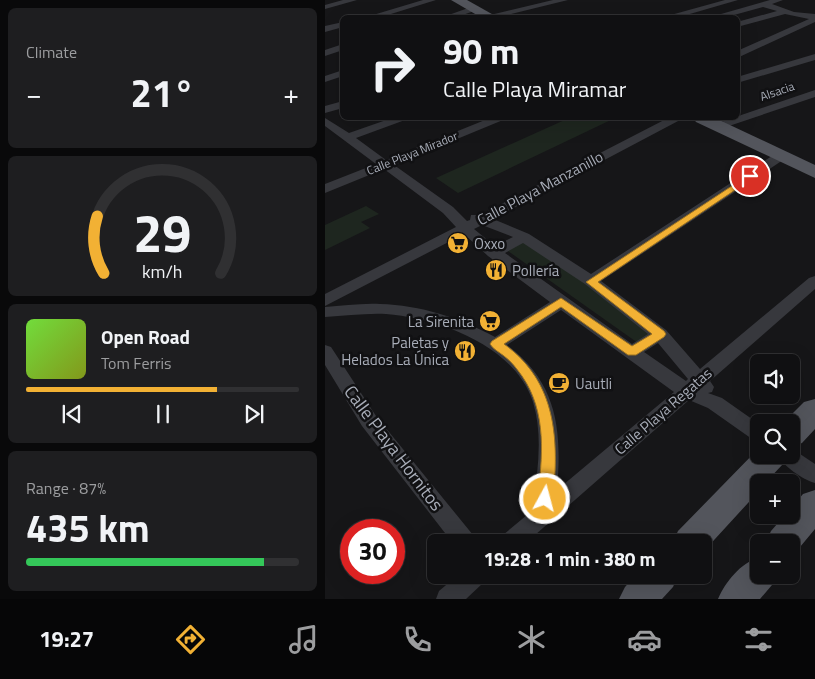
<!DOCTYPE html>
<meta charset="utf-8">
<style>
:root{--surface:#101012;--page:#1e1e20;--text:#f1f3f6;--muted:#9c9d9f;--line:#303032;--accent:#f2b134}
body{margin:0;font-family:"Titillium Web",sans-serif;background:var(--page);color:var(--text);height:100vh;display:flex;flex-direction:column;font-size:19px;white-space:nowrap}
*{box-sizing:border-box;margin:0}
p{font-size:16px;color:var(--muted)}
.icon{flex:none;width:28px;height:28px;fill:none;stroke:currentColor;stroke-width:2;stroke-linecap:round;stroke-linejoin:round}
.map{position:relative;flex:1;overflow:hidden}
.sheet{display:flex;flex-direction:column;gap:8px;padding:8px;background:#09090a;width:325px}
.sheet>*{flex:none}
.banner{position:absolute;left:15px;top:15px;width:400px;height:105px;border-radius:8px;box-shadow:0 5px 20px #0002,0 0 0 1px var(--line);background:#101012;color:var(--text);overflow:hidden}
.buttons{position:absolute;left:425px;top:354px;display:grid;gap:10px}
.buttons a{display:grid;place-items:center;width:50px;height:50px;border-radius:8px;background:var(--surface);box-shadow:0 5px 20px #0002,0 0 0 1px var(--line);font-size:25px}
.speed{position:absolute;left:15px;top:519px;display:flex;gap:10px;font-size:25px;font-weight:700;text-align:center}
.speed>*{display:grid;place-content:center;width:65px;height:65px;border-radius:50%;background:var(--surface);box-shadow:0 5px 20px #0002,0 0 0 1px var(--line);line-height:1}
.speed .limit{border:8px solid #d22;background:#fff;color:#111}
.pin{position:absolute;display:grid;place-items:center;width:42px;height:42px;color:#fff;margin:-21px;border:2px solid #fff;border-radius:50%;box-shadow:0 1px 5px #0007}
.me{position:absolute;width:55px;margin:-28px;rotate:7deg;stroke-linejoin:round;filter:drop-shadow(0 0 4px #0008)}
.turn{display:flex;align-items:center;gap:18px;height:105px;padding:0 20px;font-size:22px}
.turn .icon{width:65px;height:65px;stroke-width:2.5}
.turn b{display:block;font-size:35px;line-height:42px}
.big{font-size:38px;font-weight:700;line-height:1.1}
.sheet .widget{flex:1;display:flex;flex-direction:column;justify-content:center;gap:8px;min-width:0;padding:0 18px;border-radius:8px;background:var(--page)}
.sheet .dial{align-items:center;gap:0}
.dial svg{height:130px;overflow:visible;fill:none;stroke:var(--line);stroke-width:7;stroke-linecap:round;text-anchor:middle}
.dial text{fill:var(--text);stroke:none}
.song{display:flex;align-items:center;gap:15px}
.cover{width:60px;height:60px;border-radius:8px;background:linear-gradient(135deg,hsl(100 70% 55%),hsl(70 70% 35%))}
.played{height:5px;border-radius:2px;background:linear-gradient(90deg,var(--accent) 70%,var(--line) 70%)}
.keys{display:flex;justify-content:space-around;direction:ltr}
.heat{display:flex;justify-content:space-between;align-items:center;font-size:28px;direction:ltr}
.charge{height:8px;border-radius:4px;background:linear-gradient(90deg,#34c759 87%,var(--line) 0)}
.trip{position:absolute;left:102px;top:534px;width:285px;height:50px;border-radius:8px;background:var(--surface);box-shadow:0 5px 20px #0002,0 0 0 1px var(--line);font-weight:700;line-height:50px;text-align:center}
.dock{display:flex;height:80px;justify-content:space-around;align-items:center;background:#060607;color:var(--muted)}
.dock .icon{width:35px;height:35px}
.dock .selected{color:var(--accent)}
.dock b{font-size:22px;color:var(--text)}
main{display:flex;flex:1;min-height:0}
.map>svg:first-child{display:block}
</style>
<main>
<section class="sheet">
<div class="widget"><p>Climate</p>
<div class="heat"><a>−</a><b class="big">21°</b><a>+</a></div>
</div>
<div class="widget dial"><svg viewBox="0 0 100 80">
<path d="M14 69A42 42 0 1 1 86 69"/>
<path d="M14 69A42 42 0 0 1 10 34" stroke="#f2b134"/>
<text x="50" y="56" font-size="32" font-weight="700">29</text>
<text x="50" y="72" font-size="11">km/h</text>
</svg></div>
<div class="widget">
<div class="song"><i class="cover"></i><div><b>Open Road</b><p>Tom Ferris</p></div></div>
<div class="played"></div>
<div class="keys"><svg class="icon" aria-label="previous" viewBox="0 0 24 24"><path d="M18 5L8 12l10 7zM5 5v14"/></svg><svg class="icon" aria-label="pause" viewBox="0 0 24 24"><path d="M8 5v14M16 5v14"/></svg><svg class="icon" aria-label="next" viewBox="0 0 24 24"><path d="M6 5l10 7-10 7zM19 5v14"/></svg></div>
</div>
<div class="widget"><p>Range · 87%</p><b class="big">435 km</b><div class="charge"></div></div>
</section>
<div class="map">
<svg width="490" height="599" viewBox="0 0 490 599">
<rect width="100%" height="100%" fill="#161618"/>
<g fill="#1e261f">
<polygon points="244,118 290,118 133,193 111,178"/>
<polygon points="41,206 54,214 36,222 45,228 0,250 0,225"/>
<polygon points="198,242 206,244 329,332 320,348 183,251 189,245"/>
</g>
<g fill="none" stroke-linecap="round" stroke-linejoin="round">
<g fill="#37383d" fill-rule="evenodd">
<polygon points="18,0 32,0 0,9 0,5"/>
<polygon points="98,0 111,0 53,18 38,18"/>
<polygon points="228,0 243,0 170,18 161,16"/>
<polygon points="400,0 413,0 351,18 335,18"/>
<polygon points="445,0 458,0 447,4 469,12 490,14 490,22 412,58 412,51 484,19 460,14 412,27 412,22 452,11 438,7 398,18 382,18"/>
<polygon points="149,6 152,6 152,10 129,18 115,18"/>
<polygon points="18,22 18,27 0,32 0,26"/>
<polygon points="18,44 18,50 0,56 0,50"/>
<polygon points="490,54 490,60 412,83 412,77"/>
<polygon points="18,70 18,76 0,82 0,76"/>
<polygon points="490,90 490,97 398,128 394,129 388,126 390,124"/>
<polygon points="18,101 18,108 0,113 0,106"/>
<path d="M0,118L24,133L67,118H81L80,120L31,138L61,160L165,118H179L178,120L69,165L128,207L142,221L145,220L146,215H155L343,118H356L355,120L168,219L204,234L266,274L453,152H461L463,155L461,158L276,281L341,330L375,369L484,278L490,276V289L385,381L389,387L387,392L383,393L397,398L434,424V441L427,439L383,408L364,400L202,542H175L178,535L208,510V504C213,470 218,435 208,402C190,346 114,318 61,314C41,313 20,316 0,317V307C18,306 36,303 55,304C95,305 135,318 170,337L225,302L163,256L139,234L0,306V294L131,227L118,213L59,169L0,193V184L51,164L0,126ZM157,225L188,237L170,246L149,229ZM198,243L260,284L323,334L307,344L180,253ZM236,310L349,392L232,490C237,431 233,383 182,345ZM333,343L363,379L361,381L319,352Z"/>
<polygon points="0,345 6,347 51,416 148,535 151,542 127,542 37,426 0,365"/>
<path d="M466,448L490,464V483C477,479 459,467 453,455H466Z"/>
<polygon points="133,575 162,575 158,583 141,599 111,599 114,591"/>
</g>
<g fill="#53555c" fill-rule="evenodd">
<polygon points="126,0 142,0 174,18 157,18"/>
<polygon points="368,118 390,118 490,165 490,178 371,122"/>
<polygon points="490,399 490,429 477,443 466,447 466,422 459,422 479,402"/>
<polygon points="434,448 434,455 463,455 458,464 441,482 434,482 434,491 379,551 379,542 348,542 353,531"/>
<polygon points="490,490 490,529 470,553 466,554 466,542 441,542 446,531 460,515 466,515 466,508 478,494"/>
<path d="M434,557V575H451L447,585L435,599H393C401,581 415,564 434,557Z"/>
<polygon points="311,575 353,575 348,587 337,599 294,599 300,587"/>
</g>
</g>
<path fill="#f2b134" stroke="#9d7322" d="M425,174L428,175V178L273,282L339,331L341,334L339,337L311,355H303L236,307L179,344C232,382 234,440 228,499L225,503L220,505L215,503L212,499C218,458 222,412 197,376C192,369 186,361 179,356C174,352 168,349 165,344L167,341L236,298L307,346L327,334L261,282Z"/>
<defs>
<g id="supermarket-disc" transform="scale(1.125)"><circle r="9.5" fill="#f2b134" stroke="#111113"/><path d="M-6-5.5h2.5l.6 2H6L4.5 2H-2.5L-4.4-4H-6ZM-1.5 3.2a1.3 1.3 0 1 0 .1 0ZM3 3.2a1.3 1.3 0 1 0 .1 0Z" fill="#111"/></g>
<g id="restaurant-disc" transform="scale(1.125)"><circle r="9.5" fill="#f2b134" stroke="#111113"/><path d="M-5-6h1v4h1v-4h1v4h1v-4h1v5L-1.5 .5V6h-2V.5L-5-1ZM5-6V6H3V1.5H1.5Q1.5-4 5-6Z" fill="#111"/></g>
<g id="cafe-disc" transform="scale(1.125)"><circle r="9.5" fill="#f2b134" stroke="#111113"/><path d="M-5.5-4.5H6V0H3Q3 3.5 0 3.5H-2.5Q-5.5 3.5-5.5 0ZM3-3.2v2h1.7v-2ZM-6 4.5H4V6H-6Z" fill="#111"/></g>
</defs>
<g fill-rule="evenodd">
<use href="#supermarket-disc" x="133" y="243"/>
<use href="#restaurant-disc" x="171" y="270"/>
<use href="#supermarket-disc" x="165" y="321"/>
<use href="#restaurant-disc" x="140" y="351"/>
<use href="#cafe-disc" x="234" y="383"/>
</g>
<g text-anchor="middle" dominant-baseline="central" stroke-width="5" stroke-linejoin="round" paint-order="stroke">
<g font-size="12" fill="#a8adb8" stroke="#111113">
<text transform="translate(452 91) rotate(-19)">Alsacia</text>
<text transform="translate(87 153) rotate(-22)">Calle Playa Mirador</text>
</g>
<g font-size="15" fill="#a8adb8" stroke="#111113">
<text transform="translate(215 188) rotate(-28)">Calle Playa Manzanillo</text>
<text transform="translate(338 411) rotate(-41)">Calle Playa Regatas</text>
</g>
<g font-size="15" fill="#a8adb8" stroke="#111113" text-anchor="start">
<text x="149" y="243">Oxxo</text>
<text x="187" y="270">Pollería</text>
<text x="149" y="321" text-anchor="end">La Sirenita</text>
<text x="124" y="342" text-anchor="end">Paletas y<tspan x="124" dy="17">Helados La Única</tspan></text>
<text x="250" y="383">Uautli</text>
</g>
<g font-size="18" fill="#a8adb8" stroke="#111113">
<text transform="translate(69 448) rotate(53)">Calle Playa Hornitos</text>
</g>
</g>
</svg>
<div class="buttons">
<a><svg class="icon" aria-label="sound" viewBox="0 0 24 24"><path d="M4 9h4l5-4v14l-5-4H4zM17 9q2 3 0 6"/></svg></a>
<a><svg class="icon" aria-label="search" viewBox="0 0 24 24"><circle cx="10" cy="10" r="6"/><path d="M15 15l6 6"/></svg></a>
<a>+</a>
<a>−</a>
</div>
<div class="speed"><div class="limit">30</div></div>
<div class="pin" style="left:425px;top:176px;background:#d93025"><svg class="icon" aria-label="arrive" viewBox="0 0 24 24"><path d="M6 21V4h12l-3 4 3 4H6"/></svg></div>
<svg class="me" style="left:220px;top:499px" viewBox="-20 -20 40 40"><circle r="17" fill="#f2b134" stroke="#fff" stroke-width="3"/><path d="M0-11L8 9 0 5-8 9z" fill="#fff"/></svg>
<div class="trip">19:28 · 1 min · 380 m</div>
<div class="banner">
<div class="turn"><svg class="icon" aria-label="right" viewBox="0 0 24 24"><path d="M7 20v-9h11M14 6l5 5-5 5"/></svg><div><b>90 m</b>Calle Playa Miramar</div></div>
</div>
</div>
</main>
<nav class="dock">
<b>19:27</b>
<svg class="icon selected" aria-label="directions" viewBox="0 0 24 24"><path d="M12 3l9 9-9 9-9-9zM9 14v-3h6M13 9l2 2-2 2"/></svg>
<svg class="icon" aria-label="music" viewBox="0 0 24 24"><path d="M9 18V5l10-2v13"/><circle cx="6" cy="18" r="3"/><circle cx="16" cy="16" r="3"/></svg>
<svg class="icon" aria-label="phone" viewBox="0 0 24 24"><path d="M5 4h4l2 5-3 2q2 4 5 5l2-3 5 2v4C11 20 4 13 5 4z"/></svg>
<svg class="icon" aria-label="climate" viewBox="0 0 24 24"><path d="M12 3v18M4 7l16 10M4 17L20 7"/></svg>
<svg class="icon" aria-label="car" viewBox="0 0 24 24"><path d="M5 17H2v-5l4-1 3-4h7l3 4 3 1v5h-3M9 17h6M6 11h13"/><circle cx="7" cy="17" r="2"/><circle cx="17" cy="17" r="2"/></svg>
<svg class="icon" aria-label="filters" viewBox="0 0 24 24"><path d="M4 7h16M4 17h16"/><circle cx="9" cy="7" r="2"/><circle cx="15" cy="17" r="2"/></svg>
</nav>
